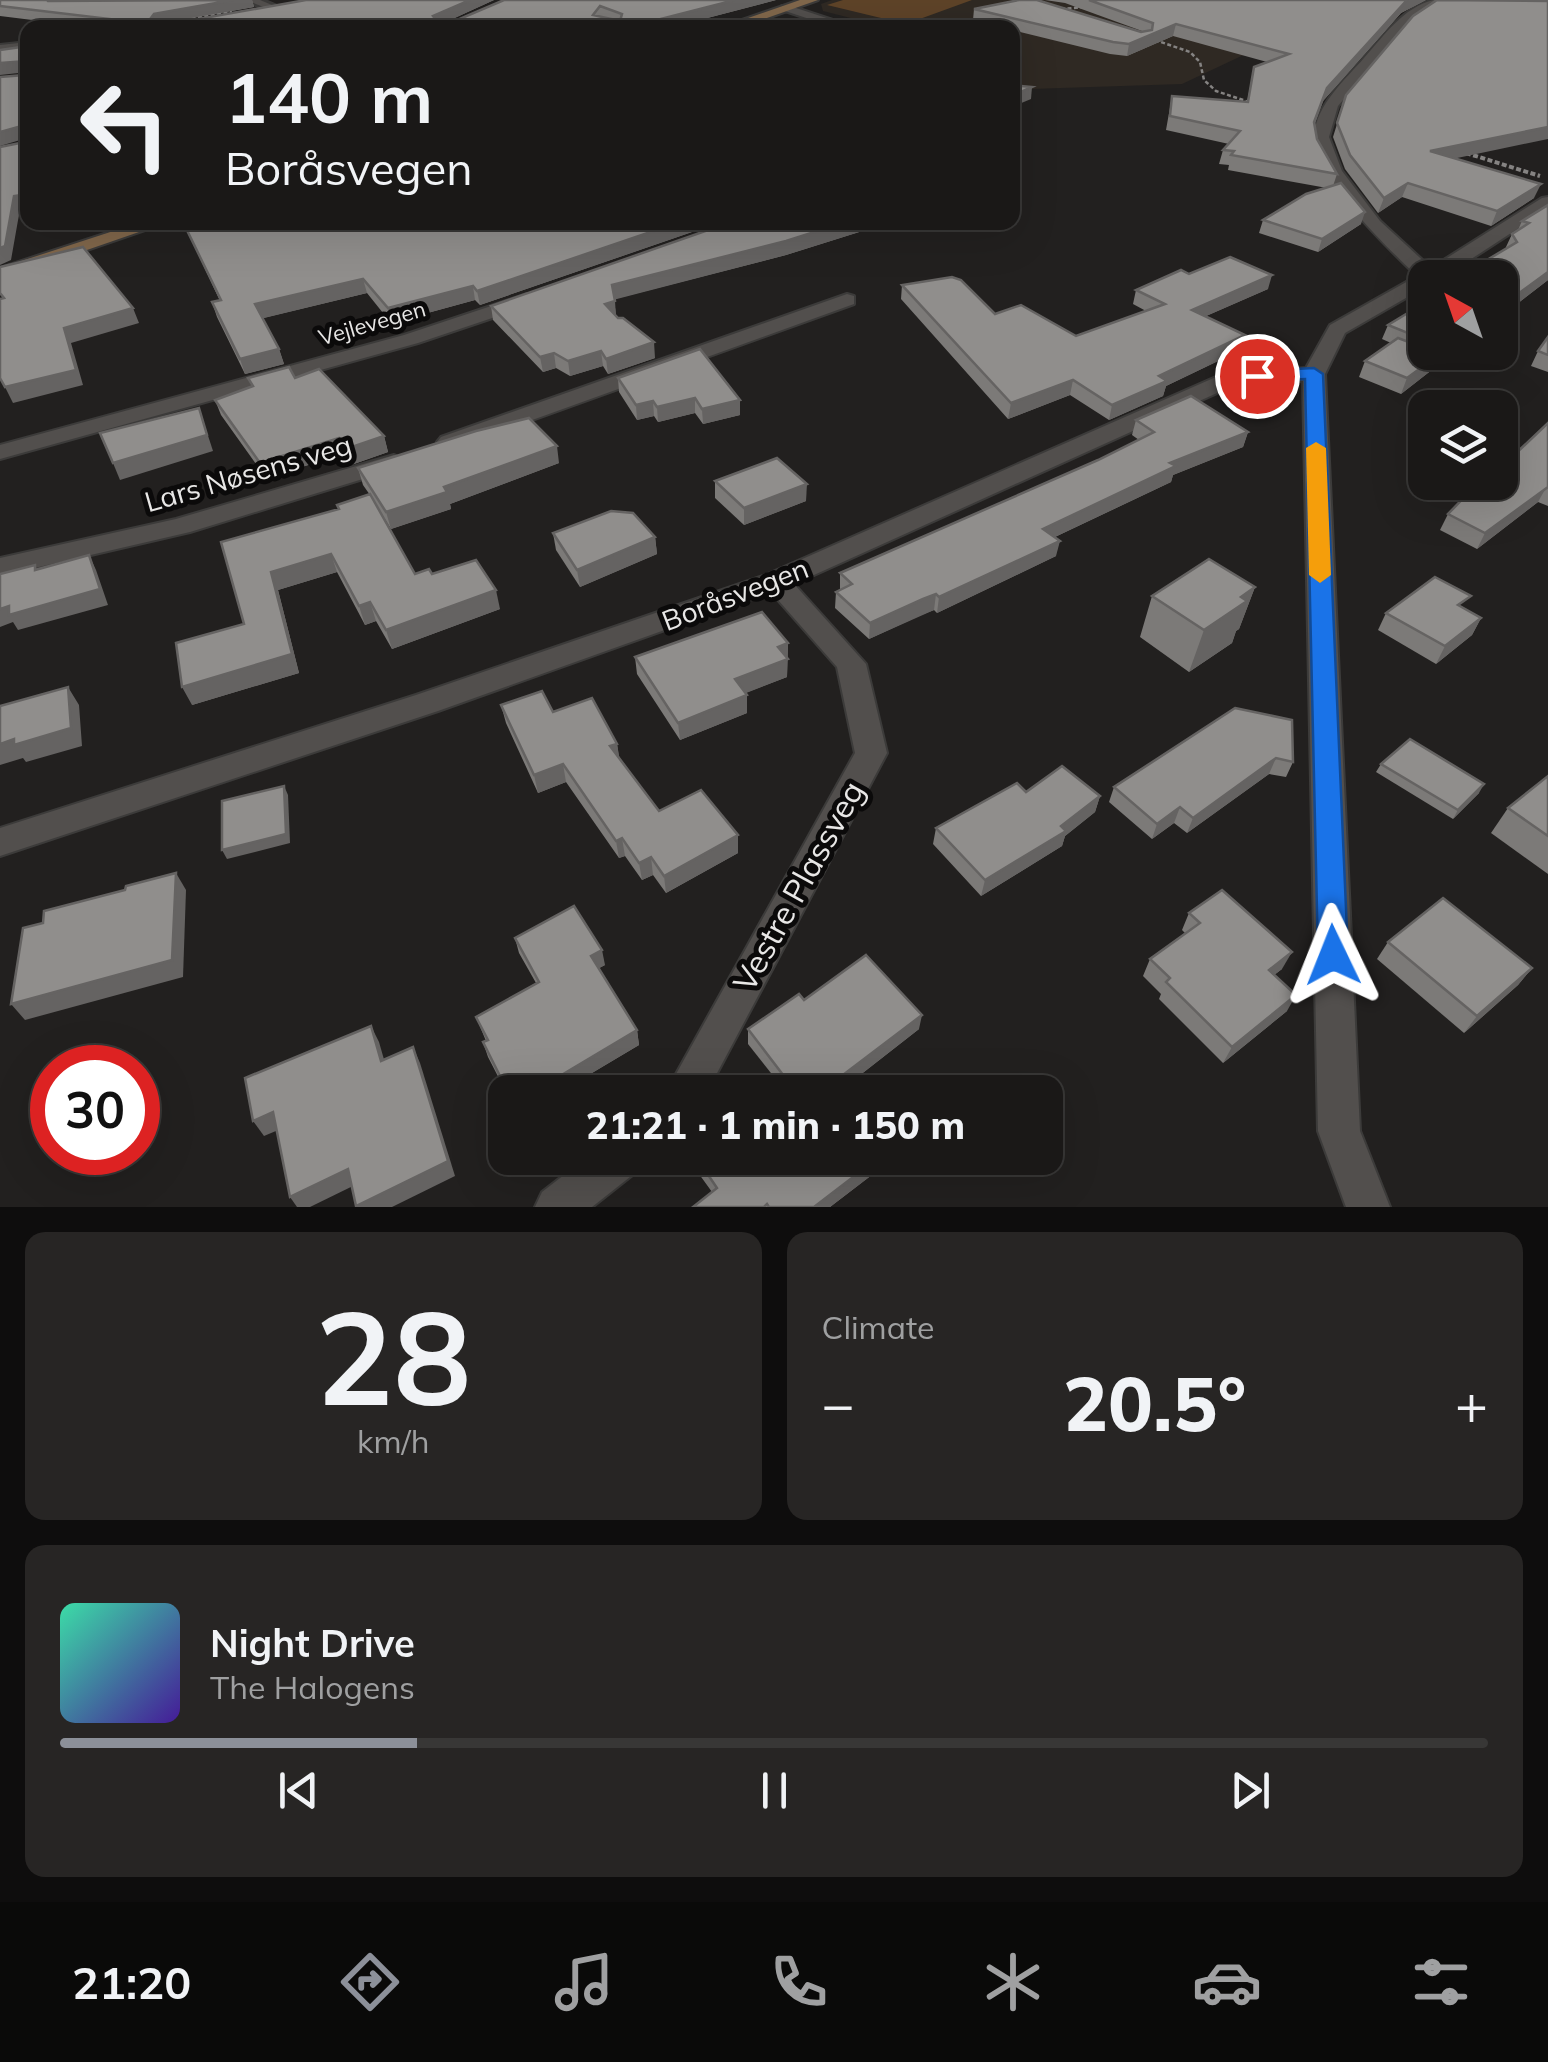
<!DOCTYPE html>
<meta charset="utf-8">
<style>
:root{--surface:#1a1817;--page:#272524;--text:#f1f3f6;--muted:#9fa0a1;--line:#383736;--accent:#8c9099}
body{margin:0;font-family:Mulish,sans-serif;background:var(--page);color:var(--text);height:100vh;display:flex;flex-direction:column;font-size:38px;white-space:nowrap}
*{box-sizing:border-box;margin:0}
p{font-size:32px;color:var(--muted)}
.icon{flex:none;width:55px;height:55px;fill:none;stroke:currentColor;stroke-width:2;stroke-linecap:round;stroke-linejoin:round}
.map{position:relative;height:1207px;overflow:hidden}
.details{display:flex;flex-direction:column;gap:25px;padding:25px;background:#0e0d0d;flex:1}
.details>*{flex:none}
.hud{position:absolute;left:20px;top:20px;width:1000px;height:210px;border-radius:20px;box-shadow:0 10px 40px #0002,0 0 0 2px var(--line);background:#1a1817;color:var(--text);overflow:hidden}
.needle{width:65px;rotate:320deg}
.controls{position:absolute;left:1408px;top:260px;display:grid;gap:20px}
.controls a{display:grid;place-items:center;width:110px;height:110px;border-radius:20px;background:var(--surface);box-shadow:0 10px 40px #0002,0 0 0 2px var(--line);font-size:50px}
.speed{position:absolute;left:30px;top:1045px;display:flex;gap:20px;font-size:50px;font-weight:700;text-align:center}
.speed>*{display:grid;place-content:center;width:130px;height:130px;border-radius:50%;background:var(--surface);box-shadow:0 10px 40px #0002,0 0 0 2px var(--line);line-height:1}
.speed .limit{border:15px solid #d22;background:#fff;color:#111}
.pin{position:absolute;display:grid;place-items:center;width:85px;height:85px;color:#fff;margin:-42px;border:5px solid #fff;border-radius:50%;box-shadow:0 2px 10px #0007}
.me{position:absolute;width:110px;margin:-55px;rotate:358deg;stroke-linejoin:round;filter:drop-shadow(0 0 8px #0008)}
.turn{display:flex;align-items:center;gap:35px;height:210px;padding:0 40px;font-size:45px}
.turn .icon{width:130px;height:130px;stroke-width:2.5}
.turn b{display:block;font-size:70px;line-height:85px}
.big{font-size:75px;font-weight:800;line-height:1.1}
.details .card{flex:1;display:flex;flex-direction:column;justify-content:center;gap:15px;min-width:0;padding:0 35px;border-radius:20px;background:var(--page)}
.details .dial{align-items:center;gap:0}
.dial b{font-size:130px;line-height:1}
.song{display:flex;align-items:center;gap:30px}
.cover{width:120px;height:120px;border-radius:15px;background:linear-gradient(135deg,hsl(160 70% 55%),hsl(260 70% 35%))}
.played{height:10px;border-radius:5px;background:linear-gradient(90deg,var(--accent) 25%,var(--line) 25%)}
.keys{display:flex;justify-content:space-around;direction:ltr}
.heat{display:flex;justify-content:space-between;align-items:center;font-size:55px;direction:ltr}
.details .tiles{flex:1;display:grid;gap:25px;grid-template-columns:1fr 1fr}
.card:last-child{grid-column:span 2}
.trip{position:absolute;left:488px;top:1075px;width:575px;height:100px;border-radius:20px;background:var(--surface);box-shadow:0 10px 40px #0002,0 0 0 2px var(--line);font-weight:800;line-height:100px;text-align:center}
.tab-bar{display:flex;height:160px;justify-content:space-around;align-items:center;background:#0a0a09;color:var(--muted)}
.tab-bar .icon{width:70px;height:70px}
.tab-bar .selected{color:var(--accent)}
.tab-bar b{font-size:45px;color:var(--text)}
.map>svg:first-child{display:block}
</style>
<div class="map">
<svg width="1548" height="1207" viewBox="0 0 1548 1207">
<rect width="100%" height="100%" fill="#22201f"/>
<polygon fill="#2f2923" points="832,0 1308,0 1252,51 1182,84 1031,89 1013,93 1012,28 886,27 823,11 821,4"/>
<polygon fill="#5e4328" points="843,0 972,0 906,24 827,5"/>
<g fill="none" stroke-linecap="round" stroke-linejoin="round">
<g stroke="#3c3b3a" stroke-width="6">
<polygon id="service" points="246,0 260,0 284,10 276,12"/>
</g>
<g stroke="#3c3b3a" stroke-width="4">
<g id="minor">
<path d="M1434,0H1455L1431,8L1406,25L1338,106L1329,137L1342,171L1380,221L1431,268L1542,198L1548,197V209L1442,278H1425V287L1345,333L1325,374L1360,1131L1390,1207H1346L1318,1131L1303,381L1237,384L794,584L866,664L887,753L707,1092H666L855,753L837,667L771,592L438,711L0,856V828L416,695L766,575L1225,373L1306,368L1330,325L1417,276C1389,249 1311,175 1314,135C1317,104 1345,80 1364,58C1384,36 1403,7 1434,0Z"/>
<polygon points="782,6 790,6 857,28 837,28 782,10"/>
<polygon points="527,294 537,300 534,304 418,343 0,459 0,445 404,335"/>
<polygon points="847,294 854,296 854,304 457,447 441,447 437,442 441,437"/>
<polygon points="394,455 406,462 402,467 190,532 0,576 0,558 176,519"/>
<polygon points="586,1158 641,1158 635,1173 592,1207 535,1207 542,1192"/>
</g>
</g>
<g stroke="#3c3b3a" stroke-width="4">
<polygon id="tertiary" points="28,42 28,50 0,53 0,45"/>
</g>
<g stroke="#3c3b3a" stroke-width="4">
<g id="secondary">
<polygon points="800,0 818,0 739,28 719,28"/>
<polygon points="141,222 168,222 0,280 0,268"/>
</g>
</g>
<g stroke="#858382" stroke-width="2.5" stroke-dasharray="4 2.5" stroke-linecap="butt">
<polyline points="1061,9 1085,7"/>
<polyline points="185,19 232,12"/>
<polyline points="971,28 988,20"/>
<polyline points="1155,40 1190,52 1200,62 1204,80 1216,91 1255,104"/>
</g>
<polyline stroke="#858382" stroke-width="4" stroke-dasharray="5 2.5" stroke-linecap="butt" points="1466,153 1540,176"/>
<use href="#service" fill="#524f4d" fill-rule="evenodd"/>
<use href="#minor" fill="#524f4d" fill-rule="evenodd"/>
<use href="#tertiary" fill="#524f4d" fill-rule="evenodd"/>
<use href="#secondary" fill="#81674b" fill-rule="evenodd"/>
</g>
<g fill="#7c7a78">
<polygon points="0,0 48,1 252,0 254,7 176,21 187,21 306,0 494,0 448,21 455,21 504,0 776,0 669,28 97,28 0,16"/>
<polygon points="1045,0 1426,0 1401,13 1323,101 1315,123 1317,139 1337,174 1333,186 1361,224 1318,252 1259,233 1263,220 1327,188 1228,170 1229,165 1219,164 1223,150 1229,144 1166,130 1172,96 1247,102 1254,67 1267,62 1173,36 1127,56 1110,54 1012,30 1012,28 1003,28 973,20 974,9 1142,31 1065,3"/>
<polygon points="1346,95 1456,158 1534,198 1491,226 1402,197 1378,213 1345,169 1333,137"/>
<polygon points="1548,205 1548,280 1500,317 1500,278 1506,247 1512,234 1518,230 1522,221"/>
<polygon points="183,222 721,222 480,305 475,300 391,323 367,293 263,318 279,349 284,364 245,374 217,317 212,302 220,301"/>
<polygon points="731,222 891,222 786,255 614,299 616,316 655,358 608,374 603,366 570,376 556,368 543,372 493,320 491,306"/>
<polygon points="1189,274 1268,289 1206,316 1241,350 1166,386 1163,396 1109,420 1070,395 1008,419 901,299 902,285 995,314 1076,336 1146,311 1133,304 1136,290"/>
<polygon points="1425,297 1425,352 1447,352 1438,359 1433,369 1401,394 1359,377 1365,361 1391,343 1382,339 1388,325 1408,313 1411,306"/>
<polygon points="1548,337 1548,372 1531,366 1538,351"/>
<polygon points="700,349 740,415 703,424 695,413 658,422 654,416 637,420 619,392 618,378"/>
<polygon points="248,378 295,378 384,436 388,452 351,465 344,454 266,478 221,415 215,400 252,386"/>
<polygon points="1136,420 1248,432 1243,447 1173,475 1171,482 1055,537 1056,556 937,613 934,610 921,615 869,639 835,608 836,592 840,590 840,573 1098,460 1139,440 1132,435"/>
<polygon points="1548,423 1548,506 1538,502 1477,549 1440,530 1448,514"/>
<polygon points="559,463 450,504 451,509 391,529 378,508 415,574 432,574 500,609 392,649 376,621 365,625 337,572 278,590 299,673 192,705 244,624 338,509 370,495 363,485 358,468"/>
<polygon points="715,481 806,501 744,525 715,498"/>
<polygon points="553,533 655,537 657,554 580,587 556,550"/>
<polygon points="1255,587 1239,629 1236,631 1232,643 1189,672 1140,637 1152,596"/>
<polygon points="1464,608 1481,618 1472,635 1436,664 1378,630 1386,613"/>
<polygon points="788,643 787,677 745,693 747,713 680,740 637,674 635,657"/>
<polygon points="501,705 553,712 617,744 619,758 659,811 738,853 666,893 653,875 642,880 625,856 619,858 566,782 538,793 506,723"/>
<polygon points="1235,708 1293,762 1286,777 1269,774 1187,833 1174,823 1152,839 1109,802 1114,787"/>
<polygon points="1381,764 1479,793 1453,819 1376,772"/>
<polygon points="1548,776 1548,874 1491,833 1508,808"/>
<polygon points="1026,792 1100,796 1095,812 1065,836 1062,846 981,896 933,844 936,828"/>
<polygon points="1189,913 1282,969 1274,975 1287,1011 1223,1063 1159,999 1161,994 1143,976 1150,959 1185,933 1182,930"/>
<polygon points="515,938 605,965 599,968 637,1030 639,1045 560,1092 506,1092 488,1057 483,1042 486,1041 476,1017 536,983 519,953"/>
<polygon points="1388,942 1532,968 1518,985 1464,1033 1377,959"/>
<polygon points="804,1000 919,1029 850,1083 786,1092 748,1044 748,1029"/>
<polygon points="894,1158 830,1207 693,1207 712,1192 699,1174 698,1160"/>
</g>
<g fill="#656362">
<polygon points="233,0 252,0 254,7 157,24 151,18 154,14"/>
<polygon points="470,0 494,0 435,27 433,16"/>
<polygon points="735,0 776,0 669,28 662,28 661,19"/>
<polygon points="1407,0 1426,0 1401,13 1323,101 1327,88"/>
<polygon points="1176,24 1173,36 1127,56 1129,44"/>
<polygon points="26,61 28,72 0,75 0,63"/>
<polygon points="1032,87 1031,99 1012,107 1012,96"/>
<polygon points="22,126 27,138 0,146 0,132"/>
<polygon points="1548,127 1548,139 1424,165 1430,151"/>
<polygon points="1408,183 1402,197 1378,213 1384,198"/>
<polygon points="1541,184 1534,198 1491,226 1497,211"/>
<polygon points="28,194 28,208 20,209 11,260 0,265 0,248 14,196"/>
<polygon points="1365,212 1361,224 1318,252 1322,239"/>
<polygon points="680,222 721,222 480,305 477,291"/>
<polygon points="846,222 891,222 786,255 613,300 612,285"/>
<polygon points="1548,272 1548,280 1500,317 1500,307"/>
<polygon points="1272,275 1268,289 1188,324 1192,310"/>
<polygon points="363,279 367,293 260,319 255,304"/>
<polygon points="473,286 475,300 391,323 388,308"/>
<polygon points="615,301 616,316 605,304"/>
<polygon points="133,308 139,323 71,343 83,385 13,403 5,387 64,328"/>
<polygon points="1245,335 1241,350 1166,386 1163,396 1109,420 1112,405 1159,376"/>
<polygon points="654,342 655,358 608,374 606,359"/>
<polygon points="279,349 284,364 245,374 240,359"/>
<polygon points="601,351 603,366 570,376 568,361"/>
<polygon points="1438,352 1447,352 1438,359 1433,369 1401,394 1407,378"/>
<polygon points="554,353 556,368 543,372 540,357"/>
<polygon points="1073,380 1070,395 1008,419 1011,403"/>
<polygon points="695,398 695,413 658,422 657,407"/>
<polygon points="740,400 740,415 703,424 702,409"/>
<polygon points="653,401 654,416 637,420 636,405"/>
<polygon points="199,408 213,451 120,480 113,463"/>
<polygon points="1248,432 1243,447 1173,475 1171,482 1040,544 1043,529 1170,463"/>
<polygon points="384,436 388,452 351,465 346,449"/>
<polygon points="339,438 344,454 266,478 260,463"/>
<polygon points="557,446 559,463 450,504 451,509 391,529 386,512 444,487"/>
<polygon points="807,484 806,501 744,525 744,508"/>
<polygon points="1547,486 1538,502 1477,549 1485,533"/>
<polygon points="655,537 657,554 580,587 577,570"/>
<polygon points="1060,541 1056,556 937,613 939,597"/>
<polygon points="331,554 337,572 278,590 299,673 192,705 182,687 292,654 271,572"/>
<polygon points="89,555 96,570 108,605 18,630 13,622 0,627 0,609"/>
<polygon points="1255,587 1239,629 1236,631 1232,643 1189,672 1204,630 1241,597"/>
<polygon points="496,590 500,609 392,649 386,630"/>
<polygon points="936,594 934,610 869,639 870,623"/>
<polygon points="370,602 376,621 365,625 359,606"/>
<polygon points="1481,618 1472,635 1436,664 1445,646"/>
<polygon points="788,643 787,677 736,697 735,679 778,647"/>
<polygon points="68,687 79,705 82,746 26,762 23,758 0,765 0,744"/>
<polygon points="747,695 747,713 680,740 678,723"/>
<polygon points="617,744 620,761 610,746"/>
<polygon points="1276,758 1269,774 1187,833 1193,818"/>
<polygon points="563,764 566,782 538,793 534,775"/>
<polygon points="1484,784 1479,793 1453,819 1458,810"/>
<polygon points="284,786 288,795 290,843 227,859 222,850"/>
<polygon points="1100,796 1095,812 1065,836 1062,846 981,896 985,880"/>
<polygon points="1180,807 1174,823 1152,839 1157,824"/>
<polygon points="738,835 738,853 666,893 664,876"/>
<polygon points="622,838 625,856 619,858 616,841"/>
<polygon points="651,857 653,875 642,880 639,863"/>
<polygon points="176,873 186,890 183,977 25,1020 11,1004"/>
<polygon points="602,950 605,965 594,971 591,956"/>
<polygon points="1292,952 1282,969 1260,986 1269,970"/>
<polygon points="1532,968 1518,985 1464,1033 1477,1016"/>
<polygon points="1296,995 1287,1011 1223,1063 1232,1047"/>
<polygon points="922,1015 919,1029 842,1089 843,1075"/>
<polygon points="371,1026 379,1042 389,1077 381,1061"/>
<polygon points="637,1030 639,1045 560,1092 533,1092"/>
<polygon points="413,1047 420,1063 455,1176 392,1207 357,1207 356,1206"/>
<polygon points="273,1112 283,1128 264,1136 253,1121"/>
<polygon points="878,1158 894,1158 830,1207 814,1207"/>
<polygon points="348,1169 357,1184 310,1207 297,1207 290,1197"/>
</g>
<g fill="#908e8c" stroke="#656362" stroke-width="2.5" fill-rule="evenodd">
<path d="M0,0H47L48,1L233,0L154,14L151,18L154,21H187L306,0H470L433,16L437,21H455L504,0H735L661,19L663,28H127V21L0,6ZM600,6L622,14L620,21L593,15Z"/>
<polygon points="1019,0 1037,0 1141,32 1152,30 1153,23 1089,0 1407,0 1327,88 1314,122 1317,139 1337,174 1231,155 1234,151 1223,150 1240,131 1170,116 1172,96 1248,102 1254,67 1289,54 1176,24 1129,44 1113,42 974,9"/>
<polygon points="1437,0 1548,1 1548,127 1430,151 1541,184 1497,211 1408,183 1384,198 1350,155 1337,123 1346,95 1413,16"/>
<polygon points="28,46 28,194 14,196 5,246 0,248 0,147 25,142 26,130 22,126 0,132 0,77 24,75 26,61 0,63 0,50"/>
<polygon points="1012,85 1032,87 1012,96"/>
<polygon points="1341,183 1365,212 1322,239 1263,220 1306,194"/>
<polygon points="1548,205 1548,272 1500,307 1500,278 1457,278 1517,242 1512,234 1529,223 1522,221"/>
<polygon points="183,222 680,222 477,291 473,286 388,308 363,279 255,304 279,349 240,359 212,302 221,300"/>
<polygon points="731,222 846,222 786,241 612,285 615,301 605,304 618,318 623,318 654,342 606,359 601,351 568,361 554,353 540,357 491,306"/>
<polygon points="83,247 133,308 64,328 76,370 5,387 0,378 0,299 4,298 0,293 0,267"/>
<polygon points="1230,257 1272,275 1192,310 1245,335 1159,376 1167,381 1112,405 1073,380 1011,403 902,285 952,277 961,280 995,314 1021,305 1076,336 1165,304 1136,290 1181,270 1189,274"/>
<polygon points="1425,297 1425,340 1388,325 1416,308 1411,306"/>
<polygon points="1548,337 1548,355 1538,351"/>
<polygon points="1398,338 1425,348 1425,352 1440,354 1407,378 1365,361"/>
<polygon points="700,349 740,400 702,409 695,398 657,407 653,401 636,405 618,378"/>
<polygon points="289,367 295,378 319,369 384,436 346,449 339,438 260,463 215,400 253,386 248,378"/>
<polygon points="1191,396 1248,432 1170,463 1176,466 1043,529 1060,541 939,597 936,594 923,599 870,623 836,592 852,584 840,573 1098,460 1154,432 1136,420"/>
<polygon points="199,408 207,435 113,463 100,433"/>
<polygon points="529,418 557,446 444,487 447,492 386,512 358,468 476,431"/>
<polygon points="1548,423 1548,487 1485,533 1448,514 1479,482 1500,482 1500,461 1504,457 1510,459"/>
<polygon points="777,458 807,484 744,508 715,481"/>
<polygon points="370,494 415,574 429,569 432,574 476,560 496,590 386,630 370,602 359,606 331,554 271,572 292,654 182,687 176,643 244,624 221,542 339,509 337,505"/>
<polygon points="611,511 633,513 655,537 577,570 553,533"/>
<polygon points="89,555 100,589 9,615 9,606 0,609 0,574 35,565 35,570"/>
<polygon points="1209,559 1255,587 1241,597 1247,601 1204,630 1152,596"/>
<polygon points="1435,577 1471,596 1458,605 1481,618 1445,646 1386,613"/>
<polygon points="762,612 788,643 778,647 788,659 735,679 747,695 678,723 635,657"/>
<polygon points="68,687 71,728 14,745 14,739 0,744 0,706"/>
<polygon points="542,691 553,712 592,698 617,744 610,746 659,811 701,790 738,835 664,876 651,857 639,863 622,838 616,841 563,764 534,775 501,705"/>
<polygon points="1235,708 1292,720 1293,762 1276,758 1193,818 1180,807 1157,824 1114,787"/>
<polygon points="1410,739 1484,784 1458,810 1381,764"/>
<polygon points="1062,766 1100,796 1061,826 1066,831 985,880 936,828 1017,783 1026,792"/>
<polygon points="1548,776 1548,836 1508,808"/>
<polygon points="284,786 286,834 222,850 222,801"/>
<polygon points="176,873 172,960 11,1004 23,928 43,923 44,911 125,890 126,886"/>
<polygon points="1222,890 1292,952 1269,970 1296,995 1232,1047 1166,982 1170,978 1150,959 1200,923 1189,913"/>
<polygon points="1443,898 1532,968 1477,1016 1388,942"/>
<polygon points="574,906 602,950 591,956 637,1030 533,1092 508,1092 483,1042 488,1040 476,1017 539,982 515,938"/>
<polygon points="866,955 922,1015 843,1075 858,1092 787,1092 793,1088 748,1029 799,994 804,1000"/>
<polygon points="371,1026 381,1061 413,1047 448,1161 356,1206 348,1169 290,1197 273,1112 253,1121 245,1078"/>
<polygon points="701,1158 878,1158 814,1207 769,1207 767,1204 764,1207 693,1207 717,1188 698,1160"/>
</g>
<polygon fill="#1a73e8" stroke="#114b97" stroke-width="2.5" points="1314,368 1323,374 1348,955 1344,965 1333,969 1322,965 1318,955 1305,379 1257,381 1248,376 1257,371"/>
<polygon fill="#f59e0b" points="1316,442 1326,448 1331,575 1320,583 1309,575 1306,448"/>
<g text-anchor="middle" dominant-baseline="central" stroke-width="10" stroke-linejoin="round" paint-order="stroke">
<g font-size="22" fill="#e8e7e6" stroke="#0b0a0a">
<text transform="translate(372 323) rotate(-16)">Vejlevegen</text>
</g>
<g font-size="28" fill="#e8e7e6" stroke="#0b0a0a">
<text transform="translate(248 473) rotate(-16)">Lars Nøsens veg</text>
<text transform="translate(735 594) rotate(-21)">Boråsvegen</text>
</g>
<g font-size="32" fill="#e8e7e6" stroke="#0b0a0a">
<text transform="translate(798 886) rotate(-61)">Vestre Plassveg</text>
</g>
</g>
</svg>
<div class="controls">
<a><svg class="needle" viewBox="-14 -14 28 28"><path d="M0-13l5 13h-10z" fill="#e53935"/><path d="M0 13l5-13h-10z" fill="#9fa0a1"/></svg></a>
<a><svg class="icon" aria-label="layers" viewBox="0 0 24 24"><path d="M12 4l9 5-9 5-9-5zM3 14l9 5 9-5"/></svg></a>
</div>
<div class="speed"><div class="limit">30</div></div>
<div class="pin" style="left:1257px;top:376px;background:#d93025"><svg class="icon" aria-label="arrive" viewBox="0 0 24 24"><path d="M6 21V4h12l-3 4 3 4H6"/></svg></div>
<svg class="me" style="left:1333px;top:955px" viewBox="-20 -20 40 40"><path d="M0-17L14 15 0 8-14 15z" fill="#1a73e8" stroke="#fff" stroke-width="4"/></svg>
<div class="trip">21:21 · 1 min · 150 m</div>
<div class="hud">
<div class="turn"><svg class="icon" aria-label="left" viewBox="0 0 24 24"><path d="M17 20v-9H6M10 6l-5 5 5 5"/></svg><div><b>140 m</b>Boråsvegen</div></div>
</div>
</div>
<section class="details">
<div class="tiles">
<div class="card dial"><b>28</b><p>km/h</p></div>
<div class="card"><p>Climate</p>
<div class="heat"><a>−</a><b class="big">20.5°</b><a>+</a></div>
</div>
<div class="card">
<div class="song"><i class="cover"></i><div><b>Night Drive</b><p>The Halogens</p></div></div>
<div class="played"></div>
<div class="keys"><svg class="icon" aria-label="previous" viewBox="0 0 24 24"><path d="M18 5L8 12l10 7zM5 5v14"/></svg><svg class="icon" aria-label="pause" viewBox="0 0 24 24"><path d="M8 5v14M16 5v14"/></svg><svg class="icon" aria-label="next" viewBox="0 0 24 24"><path d="M6 5l10 7-10 7zM19 5v14"/></svg></div>
</div>
</div>
</section>
<nav class="tab-bar">
<b>21:20</b>
<svg class="icon selected" aria-label="directions" viewBox="0 0 24 24"><path d="M12 3l9 9-9 9-9-9zM9 14v-3h6M13 9l2 2-2 2"/></svg>
<svg class="icon" aria-label="music" viewBox="0 0 24 24"><path d="M9 18V5l10-2v13"/><circle cx="6" cy="18" r="3"/><circle cx="16" cy="16" r="3"/></svg>
<svg class="icon" aria-label="phone" viewBox="0 0 24 24"><path d="M5 4h4l2 5-3 2q2 4 5 5l2-3 5 2v4C11 20 4 13 5 4z"/></svg>
<svg class="icon" aria-label="climate" viewBox="0 0 24 24"><path d="M12 3v18M4 7l16 10M4 17L20 7"/></svg>
<svg class="icon" aria-label="car" viewBox="0 0 24 24"><path d="M5 17H2v-5l4-1 3-4h7l3 4 3 1v5h-3M9 17h6M6 11h13"/><circle cx="7" cy="17" r="2"/><circle cx="17" cy="17" r="2"/></svg>
<svg class="icon" aria-label="filters" viewBox="0 0 24 24"><path d="M4 7h16M4 17h16"/><circle cx="9" cy="7" r="2"/><circle cx="15" cy="17" r="2"/></svg>
</nav>
